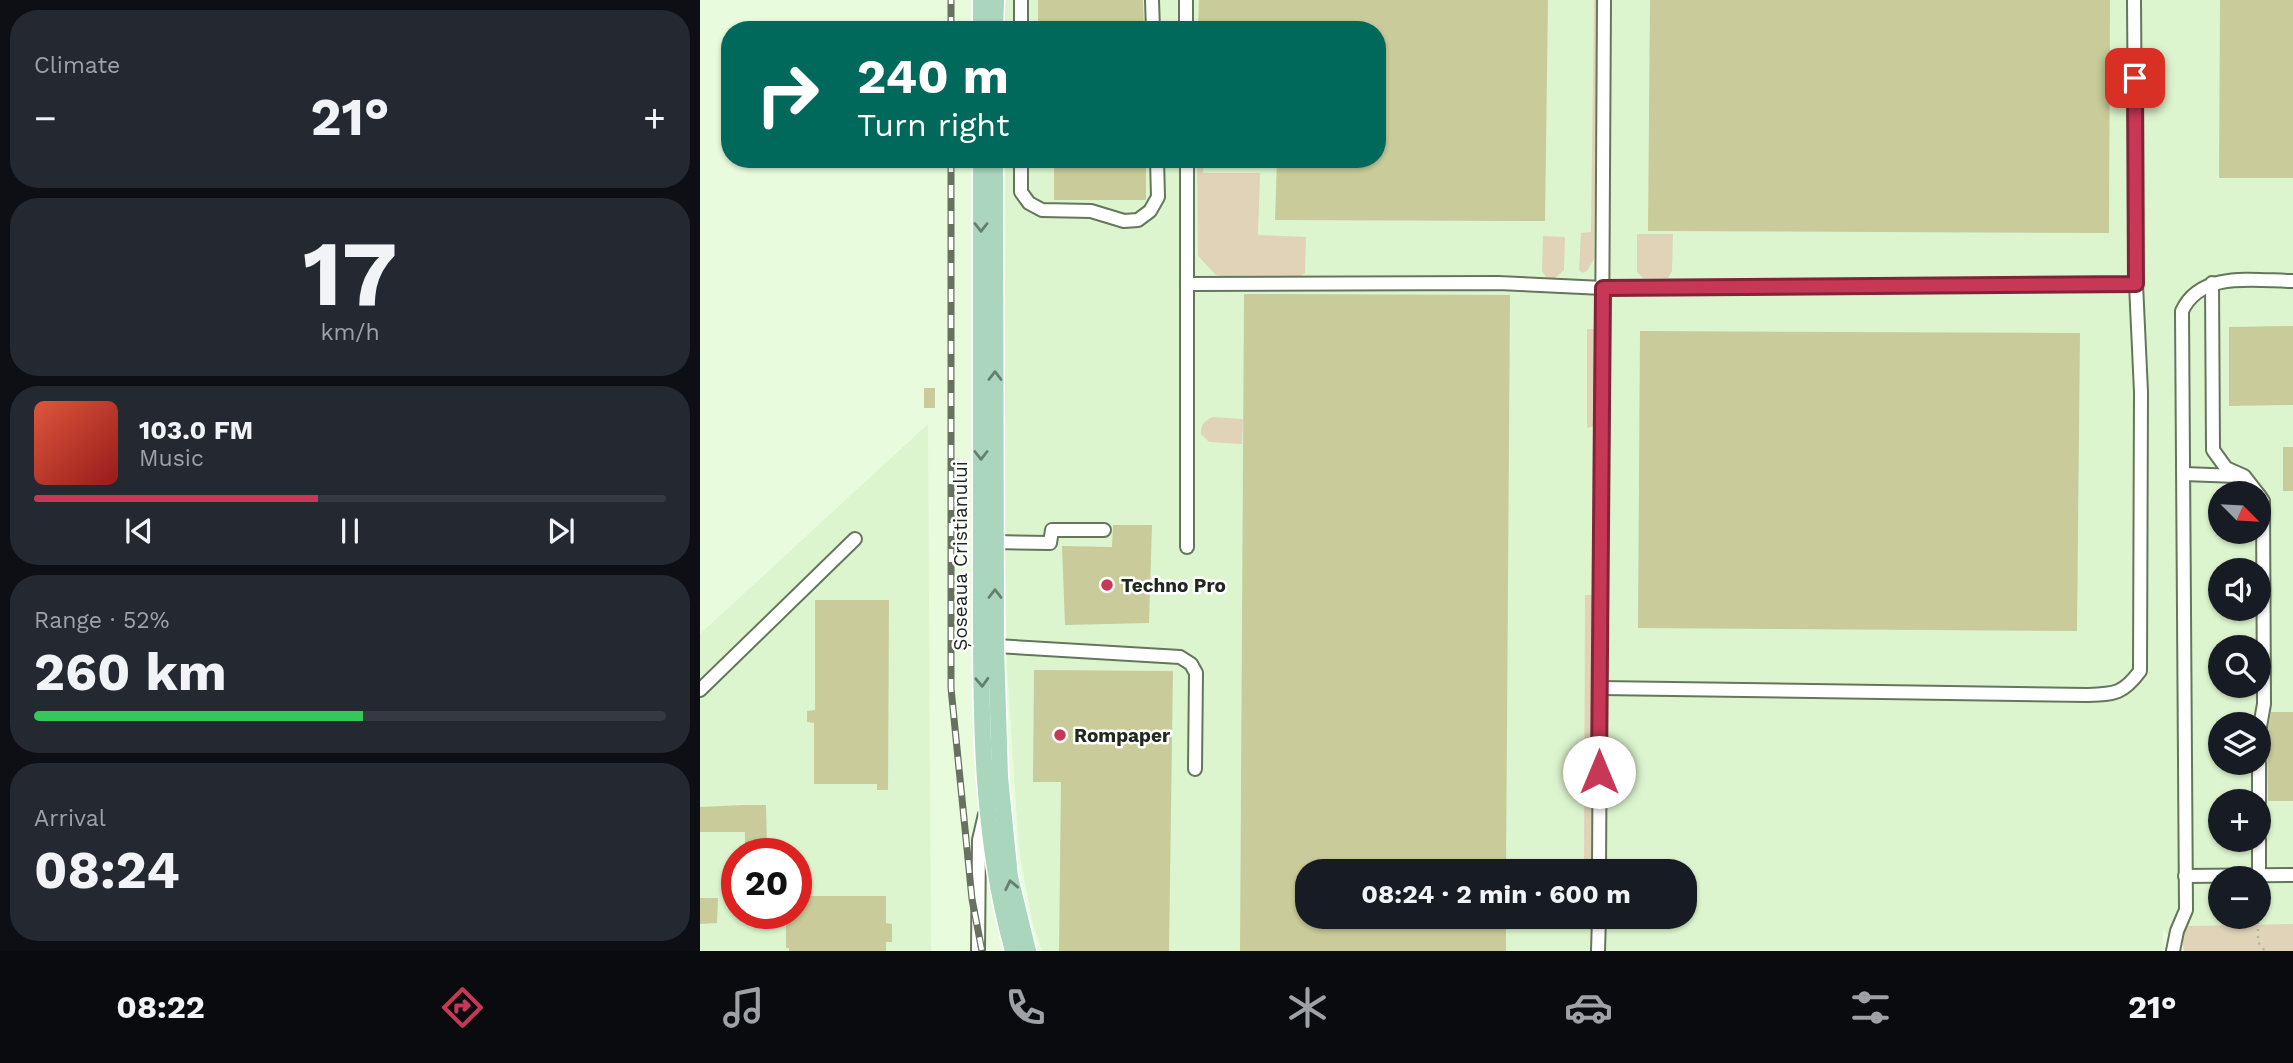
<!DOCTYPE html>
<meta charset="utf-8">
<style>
:root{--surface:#171b24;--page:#242831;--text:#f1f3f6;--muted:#9ea1a6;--line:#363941;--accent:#c73756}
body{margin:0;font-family:"Work Sans",sans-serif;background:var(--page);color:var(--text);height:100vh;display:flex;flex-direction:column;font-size:26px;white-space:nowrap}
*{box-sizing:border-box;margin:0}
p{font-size:23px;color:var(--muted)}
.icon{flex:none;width:38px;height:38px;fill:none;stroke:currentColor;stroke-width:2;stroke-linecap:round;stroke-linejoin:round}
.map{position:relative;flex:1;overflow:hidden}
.details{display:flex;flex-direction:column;gap:10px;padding:10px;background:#0d0f14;width:700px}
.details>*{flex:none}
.guide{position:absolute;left:21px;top:21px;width:665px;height:147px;border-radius:28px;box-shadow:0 2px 5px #0004;background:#00695c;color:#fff;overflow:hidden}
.needle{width:46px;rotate:114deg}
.controls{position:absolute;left:1508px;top:481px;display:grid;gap:14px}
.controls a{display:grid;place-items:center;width:63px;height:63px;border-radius:50%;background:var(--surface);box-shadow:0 2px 5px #0004;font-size:35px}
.speed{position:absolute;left:21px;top:838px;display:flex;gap:14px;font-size:35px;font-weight:700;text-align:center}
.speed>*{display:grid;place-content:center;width:91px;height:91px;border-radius:50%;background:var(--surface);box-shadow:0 2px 5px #0004;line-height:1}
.speed .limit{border:10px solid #d22;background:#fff;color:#111}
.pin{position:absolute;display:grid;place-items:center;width:60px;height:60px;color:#fff;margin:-30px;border-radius:14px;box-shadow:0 4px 10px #0006}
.me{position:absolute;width:77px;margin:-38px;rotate:0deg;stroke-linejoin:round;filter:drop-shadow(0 0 5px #0008)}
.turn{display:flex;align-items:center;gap:24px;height:147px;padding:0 21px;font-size:32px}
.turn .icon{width:91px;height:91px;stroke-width:2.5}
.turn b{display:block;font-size:49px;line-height:60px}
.big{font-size:52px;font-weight:700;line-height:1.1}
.details .card{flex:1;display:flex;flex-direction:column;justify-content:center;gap:10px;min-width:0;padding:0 24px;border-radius:28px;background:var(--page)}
.details .dial{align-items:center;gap:0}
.dial b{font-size:91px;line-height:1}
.song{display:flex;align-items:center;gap:21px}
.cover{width:84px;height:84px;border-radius:10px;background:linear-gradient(135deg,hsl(10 70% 55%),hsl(0 70% 35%))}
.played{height:7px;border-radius:4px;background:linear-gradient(90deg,var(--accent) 45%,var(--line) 45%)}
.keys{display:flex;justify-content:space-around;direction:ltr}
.heat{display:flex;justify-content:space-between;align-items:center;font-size:38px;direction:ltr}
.charge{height:10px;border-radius:5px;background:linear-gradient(90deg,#34c759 52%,var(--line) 0)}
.trip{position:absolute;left:595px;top:859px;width:402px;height:70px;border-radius:28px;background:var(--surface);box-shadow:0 2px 5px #0004;font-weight:700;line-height:70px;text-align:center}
.tabs{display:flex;height:112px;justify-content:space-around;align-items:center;background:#090b0e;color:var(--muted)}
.tabs .icon{width:49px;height:49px}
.tabs .on{color:var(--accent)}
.tabs b{font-size:32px;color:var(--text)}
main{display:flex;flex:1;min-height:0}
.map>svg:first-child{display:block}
</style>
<main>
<section class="details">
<div class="card"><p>Climate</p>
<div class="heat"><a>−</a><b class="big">21°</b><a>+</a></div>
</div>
<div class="card dial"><b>17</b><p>km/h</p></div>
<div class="card">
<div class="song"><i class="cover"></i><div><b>103.0 FM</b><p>Music</p></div></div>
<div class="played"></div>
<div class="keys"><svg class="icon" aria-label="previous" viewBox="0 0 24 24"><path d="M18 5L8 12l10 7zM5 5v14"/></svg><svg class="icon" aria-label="pause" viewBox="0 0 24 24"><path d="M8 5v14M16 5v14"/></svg><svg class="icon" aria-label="next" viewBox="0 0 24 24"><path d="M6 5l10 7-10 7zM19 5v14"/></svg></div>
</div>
<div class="card"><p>Range · 52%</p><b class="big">260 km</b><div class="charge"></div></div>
<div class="card"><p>Arrival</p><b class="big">08:24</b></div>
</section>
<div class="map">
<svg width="1593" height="951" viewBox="0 0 1593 951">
<rect width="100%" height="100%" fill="#e8fbdd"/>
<g fill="#ddf5cf" fill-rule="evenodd">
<path d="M305,0H1593V924L1479,926L1472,939L1463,929L1462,951H342L333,925L319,851L307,668L304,534L305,159H677V30H305ZM1521,494H1559V532H1521ZM1521,570H1559V609H1521ZM1521,648H1559V686H1521ZM1521,724H1559V763H1521ZM1521,802H1559V840H1521ZM607,872H985V917H607ZM1521,878H1559V917H1521Z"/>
<path d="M228,424L231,951H0V634ZM37,854H96V914H37Z"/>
</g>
<g fill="#e0d3b7">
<polygon points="894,0 898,0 894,259 887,271 882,273 879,270 881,233 891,232"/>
<polygon points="497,159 503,159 503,173 560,173 558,235 606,237 605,273 601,276 530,278 516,275 498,256"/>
<polygon points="937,234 973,234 972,271 968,278 943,278 937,272"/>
<polygon points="843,236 865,237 864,270 854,279 846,277 842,271"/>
<polygon points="887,329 896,329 895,426 887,428"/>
<path d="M513,417L543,419L542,444L509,442L501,434C501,424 504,421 513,417Z"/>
<polygon points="885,595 897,595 896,871 884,872"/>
<polygon points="1593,924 1593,951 1484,951 1483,948 1483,926"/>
</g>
<g fill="#c9cb9a">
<polygon points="338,0 443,0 444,30 354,30 354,22 338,22"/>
<polygon points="499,0 848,0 845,221 575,220 577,159 677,159 677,30 498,30"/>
<polygon points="950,0 1410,0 1409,233 948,231"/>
<polygon points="1520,0 1593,0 1593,178 1519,178"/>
<rect x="354" y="159" width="92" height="41"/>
<polygon points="544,294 810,295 806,872 607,872 607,917 806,917 806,951 540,951"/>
<polygon points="1593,326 1593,405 1529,406 1529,327"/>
<polygon points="940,331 1380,333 1377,631 938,628"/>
<rect x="224" y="388" width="11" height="20"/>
<rect x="1583" y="447" width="10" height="44"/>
<polygon points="413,525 452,525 449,623 365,625 362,546 412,547"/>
<polygon points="115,600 189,600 188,790 177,790 177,784 114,784 114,723 107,722 107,711 115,710"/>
<polygon points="334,670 473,671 469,951 359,951 361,782 333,782"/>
<polygon points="1571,712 1593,712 1593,801 1568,801 1567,735"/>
<polygon points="44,805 66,805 67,846 45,846 45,832 0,832 0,807"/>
<polygon points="96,896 186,896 186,923 192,924 192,942 186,942 186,951 89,951 89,948 86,948 86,916 88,914 96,914"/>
<polygon points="0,898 18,898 17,923 0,924"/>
</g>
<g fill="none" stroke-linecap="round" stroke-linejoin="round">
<g stroke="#64765b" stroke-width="16">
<g id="minor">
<polyline points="452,0 453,30"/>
<polyline points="486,0 486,30"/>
<polyline points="321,30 321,0"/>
<polyline points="321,159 321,192 329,203 342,210 391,211 424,221 438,220 450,211 458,197 457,159"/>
<polyline points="487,159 487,547"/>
<polyline points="1512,283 1513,450 1526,468 1544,476 1558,494"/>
<polyline points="487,284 798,283 903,288 1436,284 1434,0"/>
<polyline points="1484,474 1537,476"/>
<polyline points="1559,495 1563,501 1564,704 1559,732"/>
<polyline points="295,542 350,543 352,530 404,530"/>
<polyline points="296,646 480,657 491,664 496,673 495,769"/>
<path d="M900,688L1387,695C1415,694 1423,694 1440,671L1441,392L1436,284"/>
<polyline points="0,690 155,539"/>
<polyline points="1559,763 1559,802"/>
<polyline points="1559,840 1559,909"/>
<polyline points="899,872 904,0"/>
<polyline points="1485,876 1593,875"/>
<polyline points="278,951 279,840 285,814"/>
<polyline points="898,951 899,917"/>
<path d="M1473,951L1477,931L1486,910L1482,311C1501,270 1555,281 1593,281"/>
</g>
</g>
<g stroke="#fff" stroke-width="19">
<g id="major">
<polyline points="281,30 281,0"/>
<polyline points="295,30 296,0"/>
<path d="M281,159C281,292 281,424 281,557C281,688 277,824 313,951"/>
<polyline points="295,159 296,646 300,777 310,877 328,951"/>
</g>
</g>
<polyline stroke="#aabaa2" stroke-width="2.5" stroke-dasharray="2 5" stroke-linecap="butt" points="1558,922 1558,942 1565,951"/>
<use href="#minor" stroke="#fff" stroke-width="12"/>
<use href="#major" stroke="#a9d6bd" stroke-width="16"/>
<g stroke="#667160" stroke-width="7">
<g id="rail">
<polyline points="251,30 251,0"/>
<polyline points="251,159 251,688 272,899 282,951"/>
</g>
</g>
<use href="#rail" stroke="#fff" stroke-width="4.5" stroke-dasharray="13" stroke-linecap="butt"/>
</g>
<defs><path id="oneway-chevron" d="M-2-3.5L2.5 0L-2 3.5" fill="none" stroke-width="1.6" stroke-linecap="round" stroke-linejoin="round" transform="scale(1.75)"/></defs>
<g stroke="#657f6d">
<use href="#oneway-chevron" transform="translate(281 227) rotate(90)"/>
<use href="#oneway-chevron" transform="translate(295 376) rotate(-90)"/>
<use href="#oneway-chevron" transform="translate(281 455) rotate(90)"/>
<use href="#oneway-chevron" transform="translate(295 594) rotate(-90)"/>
<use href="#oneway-chevron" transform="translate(282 682) rotate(88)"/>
<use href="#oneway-chevron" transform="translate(311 885) rotate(-102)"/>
</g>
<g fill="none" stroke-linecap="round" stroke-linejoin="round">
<g stroke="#812438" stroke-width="18">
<polyline id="route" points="899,772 903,288 1436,284 1435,78"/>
</g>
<use href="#route" stroke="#c73756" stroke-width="12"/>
</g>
<g fill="#c73756" stroke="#fff" stroke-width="2.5">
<circle cx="407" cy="585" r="7"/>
<circle cx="360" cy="735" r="7"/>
</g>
<g text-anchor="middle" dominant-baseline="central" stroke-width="5" stroke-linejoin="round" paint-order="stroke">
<g font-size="19" fill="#21281d" stroke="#fff">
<text transform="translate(260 556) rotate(-90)">Șoseaua Cristianului</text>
</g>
<g font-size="19" font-weight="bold" fill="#21281d" stroke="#fff" text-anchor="start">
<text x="421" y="585">Techno Pro</text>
<text x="374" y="735">Rompaper</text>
</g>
</g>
</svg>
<div class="controls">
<a><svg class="needle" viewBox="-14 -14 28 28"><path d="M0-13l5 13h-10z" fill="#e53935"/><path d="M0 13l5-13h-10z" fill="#9ea1a6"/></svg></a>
<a><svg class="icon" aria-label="sound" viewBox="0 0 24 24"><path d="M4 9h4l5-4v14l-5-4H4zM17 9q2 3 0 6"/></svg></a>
<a><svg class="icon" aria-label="search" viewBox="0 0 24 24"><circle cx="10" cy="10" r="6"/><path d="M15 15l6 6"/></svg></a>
<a><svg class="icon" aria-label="layers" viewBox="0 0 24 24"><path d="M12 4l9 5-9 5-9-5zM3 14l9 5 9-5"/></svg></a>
<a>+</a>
<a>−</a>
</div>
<div class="speed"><div class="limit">20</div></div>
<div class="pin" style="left:1435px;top:78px;background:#d93025"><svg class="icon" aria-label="arrive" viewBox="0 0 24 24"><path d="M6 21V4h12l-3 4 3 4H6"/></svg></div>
<svg class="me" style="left:899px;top:772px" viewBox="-20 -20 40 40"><circle r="19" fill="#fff"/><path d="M0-13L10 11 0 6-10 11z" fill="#c73756"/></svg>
<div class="trip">08:24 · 2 min · 600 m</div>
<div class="guide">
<div class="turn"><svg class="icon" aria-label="right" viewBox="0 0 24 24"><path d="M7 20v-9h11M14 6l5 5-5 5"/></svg><div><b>240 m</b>Turn right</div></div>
</div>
</div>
</main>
<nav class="tabs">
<b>08:22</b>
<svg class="icon on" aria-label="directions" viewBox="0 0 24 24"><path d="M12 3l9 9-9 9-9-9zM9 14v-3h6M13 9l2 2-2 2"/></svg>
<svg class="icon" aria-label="music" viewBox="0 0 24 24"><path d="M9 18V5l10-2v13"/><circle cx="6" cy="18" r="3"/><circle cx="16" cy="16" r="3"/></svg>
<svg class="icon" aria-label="phone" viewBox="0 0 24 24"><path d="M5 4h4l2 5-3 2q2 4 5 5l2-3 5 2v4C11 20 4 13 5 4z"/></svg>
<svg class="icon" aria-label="climate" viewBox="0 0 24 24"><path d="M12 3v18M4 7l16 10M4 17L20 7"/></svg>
<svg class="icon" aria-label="car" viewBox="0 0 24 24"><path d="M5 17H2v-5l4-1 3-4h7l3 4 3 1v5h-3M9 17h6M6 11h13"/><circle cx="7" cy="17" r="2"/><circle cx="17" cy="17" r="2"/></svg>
<svg class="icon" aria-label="filters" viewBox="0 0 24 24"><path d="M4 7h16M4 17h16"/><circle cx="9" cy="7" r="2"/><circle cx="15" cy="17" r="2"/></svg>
<b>21°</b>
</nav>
